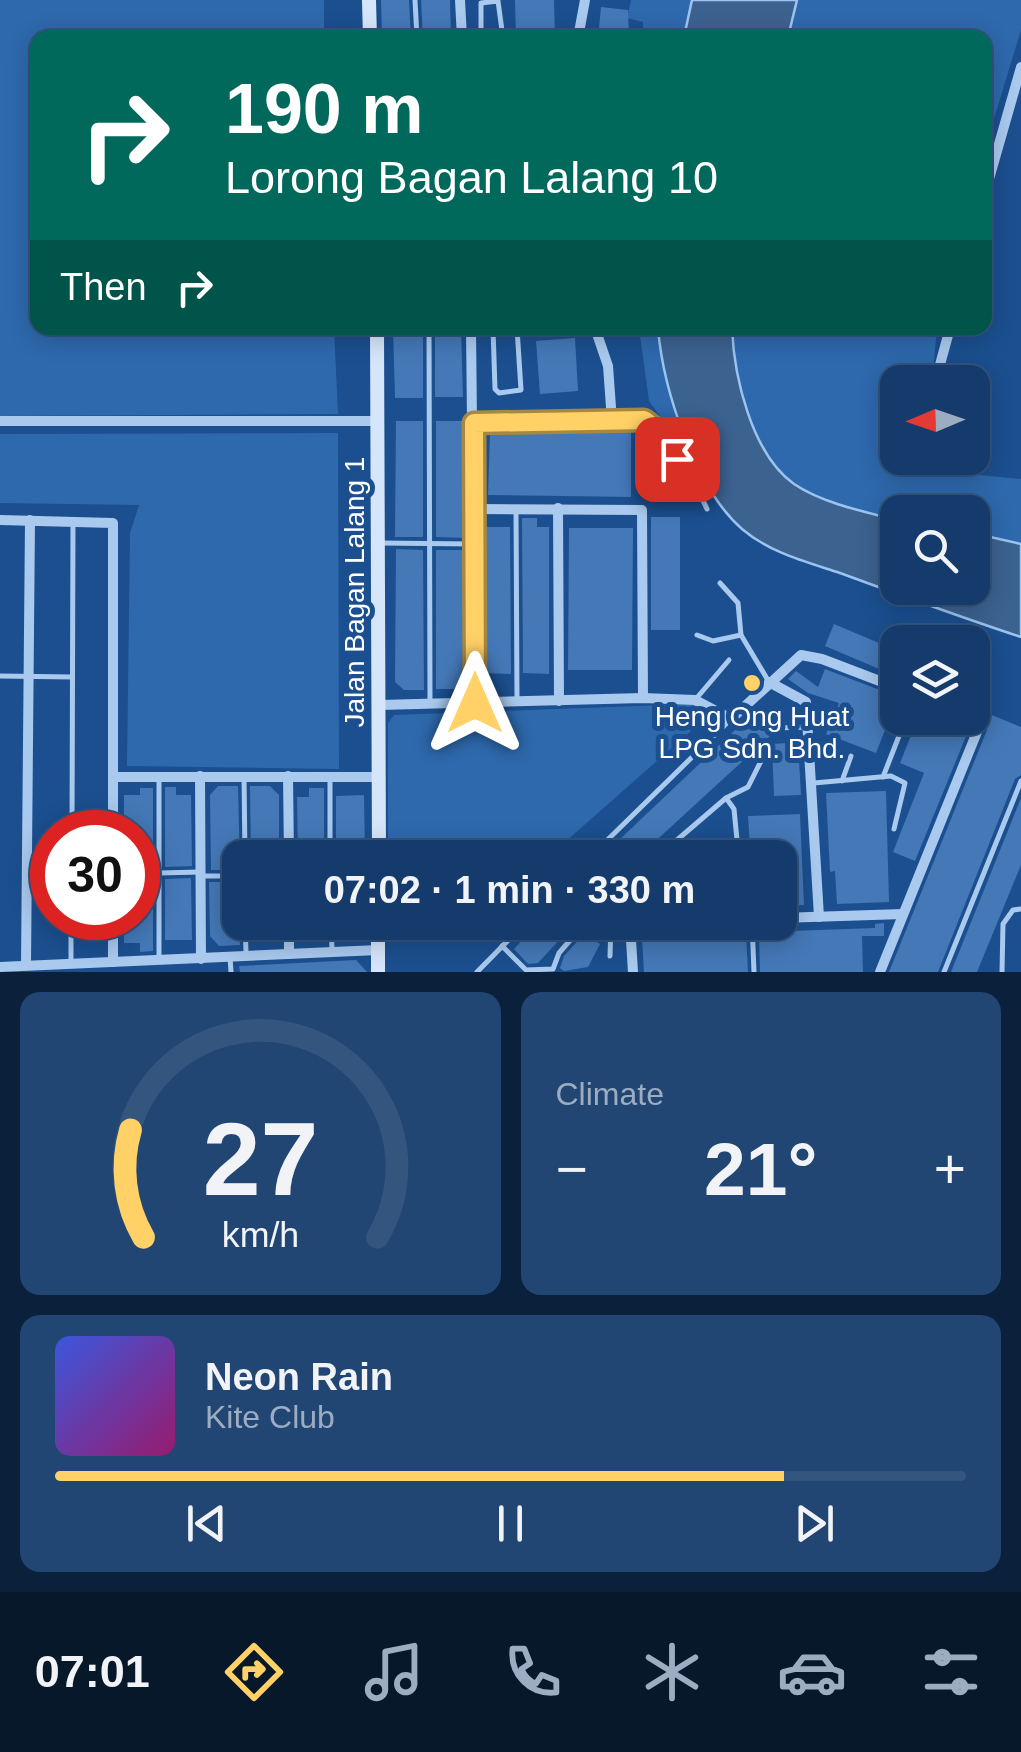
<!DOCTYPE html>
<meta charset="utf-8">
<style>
:root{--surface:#143b6b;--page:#214673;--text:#f1f3f6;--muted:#9dadc1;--line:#33557e;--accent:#ffd166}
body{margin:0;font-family:Arial,sans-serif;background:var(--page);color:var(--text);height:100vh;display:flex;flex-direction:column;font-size:38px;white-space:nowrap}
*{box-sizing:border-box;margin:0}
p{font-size:32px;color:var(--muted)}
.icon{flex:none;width:55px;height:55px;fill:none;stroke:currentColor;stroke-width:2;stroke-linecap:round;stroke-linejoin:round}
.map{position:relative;height:972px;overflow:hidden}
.side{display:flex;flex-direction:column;gap:20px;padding:20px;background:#0b203b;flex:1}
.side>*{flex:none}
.guide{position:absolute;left:30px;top:30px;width:962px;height:305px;border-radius:20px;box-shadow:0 5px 25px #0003,0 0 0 2px var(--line);background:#00695c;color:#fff;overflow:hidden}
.needle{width:65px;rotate:268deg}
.tools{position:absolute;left:880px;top:365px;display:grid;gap:20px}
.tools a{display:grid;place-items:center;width:110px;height:110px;border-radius:20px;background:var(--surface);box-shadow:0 5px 25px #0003,0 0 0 2px var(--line);font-size:50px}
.speed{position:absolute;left:30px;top:810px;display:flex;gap:20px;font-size:50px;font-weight:700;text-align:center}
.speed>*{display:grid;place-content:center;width:130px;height:130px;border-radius:50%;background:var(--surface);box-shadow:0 5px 25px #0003,0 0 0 2px var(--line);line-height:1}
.speed .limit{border:15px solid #d22;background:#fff;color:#111}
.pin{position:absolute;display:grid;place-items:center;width:85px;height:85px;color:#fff;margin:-42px;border-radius:20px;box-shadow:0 5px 15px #0006}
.me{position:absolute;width:110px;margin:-55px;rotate:0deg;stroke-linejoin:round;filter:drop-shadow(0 0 8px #0008)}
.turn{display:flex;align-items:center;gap:35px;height:210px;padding:0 30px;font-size:45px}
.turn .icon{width:130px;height:130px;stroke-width:2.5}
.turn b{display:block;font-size:70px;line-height:85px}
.then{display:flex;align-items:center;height:95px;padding:0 30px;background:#0003;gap:20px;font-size:38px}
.big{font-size:75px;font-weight:600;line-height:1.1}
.side .card{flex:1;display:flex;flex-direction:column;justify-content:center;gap:15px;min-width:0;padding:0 35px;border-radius:20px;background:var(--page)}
.side .dial{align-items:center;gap:0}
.dial svg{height:260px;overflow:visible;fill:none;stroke:var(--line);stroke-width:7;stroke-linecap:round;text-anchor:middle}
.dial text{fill:var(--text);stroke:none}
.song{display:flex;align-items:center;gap:30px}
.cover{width:120px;height:120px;border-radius:15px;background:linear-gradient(135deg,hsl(230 70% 55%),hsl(320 70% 35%))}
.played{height:10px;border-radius:5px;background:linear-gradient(90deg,var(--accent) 80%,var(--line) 80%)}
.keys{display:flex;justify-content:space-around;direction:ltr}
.heat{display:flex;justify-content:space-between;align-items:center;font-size:55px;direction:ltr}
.side .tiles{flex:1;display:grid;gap:20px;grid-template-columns:1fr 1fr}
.card:last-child{grid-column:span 2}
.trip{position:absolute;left:222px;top:840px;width:575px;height:100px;border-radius:20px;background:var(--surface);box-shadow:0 5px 25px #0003,0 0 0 2px var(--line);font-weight:600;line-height:100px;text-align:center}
.dock{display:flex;height:160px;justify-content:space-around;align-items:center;background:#08182b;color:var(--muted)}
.dock .icon{width:70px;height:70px}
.dock .on{color:var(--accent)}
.dock b{font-size:45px;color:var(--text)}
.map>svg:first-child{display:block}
</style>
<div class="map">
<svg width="1021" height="972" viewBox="0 0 1021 972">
<rect width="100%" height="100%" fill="#1b4f8f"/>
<g fill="#2e69ad">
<polygon points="0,0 324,0 324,37 38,38 38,328 334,328 338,414 0,416"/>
<polygon points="631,0 692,0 684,37 643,37 643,22 627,18"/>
<polygon points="797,0 1021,0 1021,30 985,148 985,38 788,37"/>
<polygon points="639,328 658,328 674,401 700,471 649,401"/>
<path d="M732,328H937L932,382H898V458H960L979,475L1021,479V544L973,533L972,512H898L897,520C865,512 822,503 794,484C751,454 734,376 732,328Z"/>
<polygon points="338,433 339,769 127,766 130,533 139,505 0,503 0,434"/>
<polygon points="693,704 709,715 547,858 388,857 388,723 394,715"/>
</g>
<g fill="#3c6290" stroke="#9cc4f0" stroke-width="2.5">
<polygon points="692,0 797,0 788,37 684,37"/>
<path d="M658,328H732C734,376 751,453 794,484C822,503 865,512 897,520L898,588H972L973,533L1021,544V637C960,617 900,595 840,573C807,562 770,553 742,529C695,488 663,389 658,328Z"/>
</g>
<g fill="#4478b7">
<polygon points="381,0 409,0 411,38 382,38"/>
<polygon points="421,0 450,0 451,38 423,38"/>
<polygon points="515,0 554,0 555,38 516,38"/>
<polygon points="601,7 628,10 629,38 598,38"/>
<polygon points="393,328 423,328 423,398 395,398"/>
<polygon points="435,328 461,328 463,397 435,397"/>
<polygon points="575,338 578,391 540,394 536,341"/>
<polygon points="396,421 423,421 423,537 395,537"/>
<polygon points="436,421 463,421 464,538 436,537"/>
<polygon points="490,431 631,431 631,497 488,495"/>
<rect x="651" y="517" width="29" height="113"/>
<polygon points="522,518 537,518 537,527 549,527 549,674 523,673"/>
<polygon points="482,527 510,527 511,674 483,673"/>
<polygon points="569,528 633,528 632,670 568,670"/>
<polygon points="396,549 423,550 424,690 404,690 395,682"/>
<polygon points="436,550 464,550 463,679 454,689 436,689"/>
<polygon points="834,624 898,651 898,677 825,646"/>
<polygon points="825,669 898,697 876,753 826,734 839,703 808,693 788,679 796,671 818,687"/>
<polygon points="989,714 1021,727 1021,775 1015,779 938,972 889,972 987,730"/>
<polygon points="751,715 770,736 637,858 600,858"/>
<polygon points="918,718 946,718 969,729 915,861 893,852 924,773 900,763"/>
<polygon points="787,743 798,743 801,795 774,796 772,744"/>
<polygon points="218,786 238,786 240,870 211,870 210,795"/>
<polygon points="250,786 270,786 279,795 279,858 251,858"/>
<polygon points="165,787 176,787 176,795 191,795 192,866 165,867"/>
<polygon points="140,788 153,788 153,951 140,952 140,943 124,943 124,918 138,918 138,832 124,832 124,795 140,795"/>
<polygon points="309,788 324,788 324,858 298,858 297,797 309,797"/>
<polygon points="886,791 889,902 837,904 835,871 830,872 826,793"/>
<polygon points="364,795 365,858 336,858 336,796"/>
<polygon points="1021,798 1021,865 977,972 951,972"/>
<polygon points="800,814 804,905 780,906 780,858 707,858 706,851 750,848 748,816"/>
<polygon points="191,878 192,940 165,940 165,879"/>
<polygon points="209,882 239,882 240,945 219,946 210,936"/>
<polygon points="539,922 576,922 538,963 528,964 514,949"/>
<polygon points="884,923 884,936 862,936 863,972 760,972 759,932 875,928 875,924"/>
<polygon points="746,933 748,972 644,972 642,937"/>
<polygon points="584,934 600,944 588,967 564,971 560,968 564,956"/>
<polygon points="356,960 367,972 240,972 239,966"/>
</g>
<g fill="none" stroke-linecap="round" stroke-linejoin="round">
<polyline stroke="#a9c9ee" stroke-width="2.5" stroke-dasharray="5 8" stroke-linecap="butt" points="649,501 676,462"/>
<g stroke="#a9c9ee" stroke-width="5">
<polyline points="415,0 417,38"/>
<polyline points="481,38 481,3 498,1 503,38"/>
<polyline points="429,328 430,701"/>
<polyline points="493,328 495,389 499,393 521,390 517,328"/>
<path d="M633,420C668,422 693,480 707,509"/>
<polyline points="516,511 517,700"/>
<polyline points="380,543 472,544"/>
<polyline points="720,583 738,603 741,635 769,682"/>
<polyline points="697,635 713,641 741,635"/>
<polyline points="0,676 72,677"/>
<polyline points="695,700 729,660"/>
<polyline points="775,728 806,727"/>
<polyline points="244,776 245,858"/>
<polyline points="330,777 330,858"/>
<polyline points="883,777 906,718"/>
<polyline points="159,779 159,958"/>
<polyline points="842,781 851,756"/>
<polyline points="814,783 891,776 905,783 894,829"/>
<polyline points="726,798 734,809 737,840"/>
<polyline points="72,821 110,821"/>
<polyline points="72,832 73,521"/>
<polyline points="589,858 730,720"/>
<polyline points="656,858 726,798 748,787 764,755"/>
<polyline points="159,873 200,872"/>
<polyline points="203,876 240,876"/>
<polyline points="245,922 246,953"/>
<polyline points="331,922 332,949"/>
<polyline points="752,922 754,972"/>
<polyline points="502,946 526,970 553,969 559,953 586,922"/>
<polyline points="610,956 611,925 630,923"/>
<polyline points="230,957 231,972"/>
<polyline points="71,964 71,918"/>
<polyline points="477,972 526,922"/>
<polyline points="944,972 1021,781"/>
<polyline points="1002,972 1003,924 1013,910 1021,909"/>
</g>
<g stroke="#a9c9ee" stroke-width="10">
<polyline points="460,0 462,38"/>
<polyline points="578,38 585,0"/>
<polyline points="985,193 1021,67"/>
<polyline points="471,328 475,703"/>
<polyline points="595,328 608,366 612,421"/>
<polyline points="938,372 950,328"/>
<polyline points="0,421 379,421"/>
<polyline points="474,423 633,420"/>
<polyline points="558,508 559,701"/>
<polyline points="475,509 642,510 643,698"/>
<polyline points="0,520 113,523 113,832"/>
<polyline points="924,642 925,642"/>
<polyline points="769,682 806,702 819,917"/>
<polyline points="380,705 643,698 695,700 731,719 801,655 822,659 898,688"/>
<polyline points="200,776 201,959"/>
<polyline points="288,776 289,858"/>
<polyline points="113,777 379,777"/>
<polyline points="780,918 903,914"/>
<polyline points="289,954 289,922"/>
<polyline points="113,962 113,918"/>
<polyline points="26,965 30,520"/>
<polyline points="0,967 378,950"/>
<polyline points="633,972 630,924 667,922"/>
<polyline points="880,972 979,727 971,718"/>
</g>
<g stroke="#d6e6fa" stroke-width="14">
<polyline points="369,0 370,38"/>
<polyline points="377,328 379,858"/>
<polyline points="378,922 378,972"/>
</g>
</g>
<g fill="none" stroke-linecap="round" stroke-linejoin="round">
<g stroke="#a68842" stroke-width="25">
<polyline id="route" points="475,703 474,423 644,420 660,432 677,459"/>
</g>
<use href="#route" stroke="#ffd166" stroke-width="18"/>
</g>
<circle fill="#ffd166" stroke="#1b4f8f" stroke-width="4" cx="752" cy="683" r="10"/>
<g text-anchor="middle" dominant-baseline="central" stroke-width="10" stroke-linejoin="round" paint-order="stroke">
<g font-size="28" fill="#fff" stroke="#1b4f8f">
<text transform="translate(354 592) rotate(-90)">Jalan Bagan Lalang 1</text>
</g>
<g font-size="28" fill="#fff" stroke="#1b4f8f">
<text x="752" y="716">Heng Ong Huat<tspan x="752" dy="32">LPG Sdn. Bhd.</tspan></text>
</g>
</g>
</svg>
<div class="tools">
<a><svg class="needle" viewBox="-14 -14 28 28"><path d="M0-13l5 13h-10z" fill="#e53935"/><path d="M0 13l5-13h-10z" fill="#9dadc1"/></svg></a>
<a><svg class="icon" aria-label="search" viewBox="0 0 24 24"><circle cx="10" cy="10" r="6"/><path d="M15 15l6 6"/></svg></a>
<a><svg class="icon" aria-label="layers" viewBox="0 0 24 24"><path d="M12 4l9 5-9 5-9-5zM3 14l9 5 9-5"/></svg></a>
</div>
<div class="speed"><div class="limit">30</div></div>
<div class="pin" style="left:677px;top:459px;background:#d93025"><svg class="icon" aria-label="arrive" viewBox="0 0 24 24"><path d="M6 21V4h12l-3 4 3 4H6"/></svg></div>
<svg class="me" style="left:475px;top:703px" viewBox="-20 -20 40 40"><path d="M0-17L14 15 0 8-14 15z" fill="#ffd166" stroke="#fff" stroke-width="4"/></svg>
<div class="trip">07:02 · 1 min · 330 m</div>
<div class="guide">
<div class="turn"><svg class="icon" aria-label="right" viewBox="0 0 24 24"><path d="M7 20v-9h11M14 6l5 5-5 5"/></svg><div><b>190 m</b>Lorong Bagan Lalang 10</div></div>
<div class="then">Then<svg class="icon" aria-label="right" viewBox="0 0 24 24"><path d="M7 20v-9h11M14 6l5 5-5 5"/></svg></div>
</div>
</div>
<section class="side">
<div class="tiles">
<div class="card dial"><svg viewBox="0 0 100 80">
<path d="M14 69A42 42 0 1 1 86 69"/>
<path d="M14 69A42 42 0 0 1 10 36" stroke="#ffd166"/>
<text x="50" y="56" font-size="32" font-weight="700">27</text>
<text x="50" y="72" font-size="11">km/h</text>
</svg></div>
<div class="card"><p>Climate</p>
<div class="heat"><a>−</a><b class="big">21°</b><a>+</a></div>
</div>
<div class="card">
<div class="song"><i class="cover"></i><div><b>Neon Rain</b><p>Kite Club</p></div></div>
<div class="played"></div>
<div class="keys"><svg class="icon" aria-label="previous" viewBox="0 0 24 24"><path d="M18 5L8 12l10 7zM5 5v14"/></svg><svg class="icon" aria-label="pause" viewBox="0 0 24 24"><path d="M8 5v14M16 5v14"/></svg><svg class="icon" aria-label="next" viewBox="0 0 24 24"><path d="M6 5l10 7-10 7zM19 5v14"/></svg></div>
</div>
</div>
</section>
<nav class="dock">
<b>07:01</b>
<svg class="icon on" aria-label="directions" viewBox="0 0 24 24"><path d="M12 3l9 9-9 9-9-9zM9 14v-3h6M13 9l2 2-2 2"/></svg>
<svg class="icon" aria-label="music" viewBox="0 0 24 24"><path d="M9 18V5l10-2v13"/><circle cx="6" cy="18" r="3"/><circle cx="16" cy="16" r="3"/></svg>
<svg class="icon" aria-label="phone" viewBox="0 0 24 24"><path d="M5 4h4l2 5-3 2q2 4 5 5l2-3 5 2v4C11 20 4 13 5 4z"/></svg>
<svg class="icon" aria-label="climate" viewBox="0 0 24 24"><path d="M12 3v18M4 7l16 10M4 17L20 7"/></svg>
<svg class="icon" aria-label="car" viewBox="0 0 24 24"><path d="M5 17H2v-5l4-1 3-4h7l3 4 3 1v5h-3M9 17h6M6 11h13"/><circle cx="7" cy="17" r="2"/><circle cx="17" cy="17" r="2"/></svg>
<svg class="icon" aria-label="filters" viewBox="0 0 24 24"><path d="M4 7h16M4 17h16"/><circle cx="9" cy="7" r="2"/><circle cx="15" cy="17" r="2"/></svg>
</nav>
